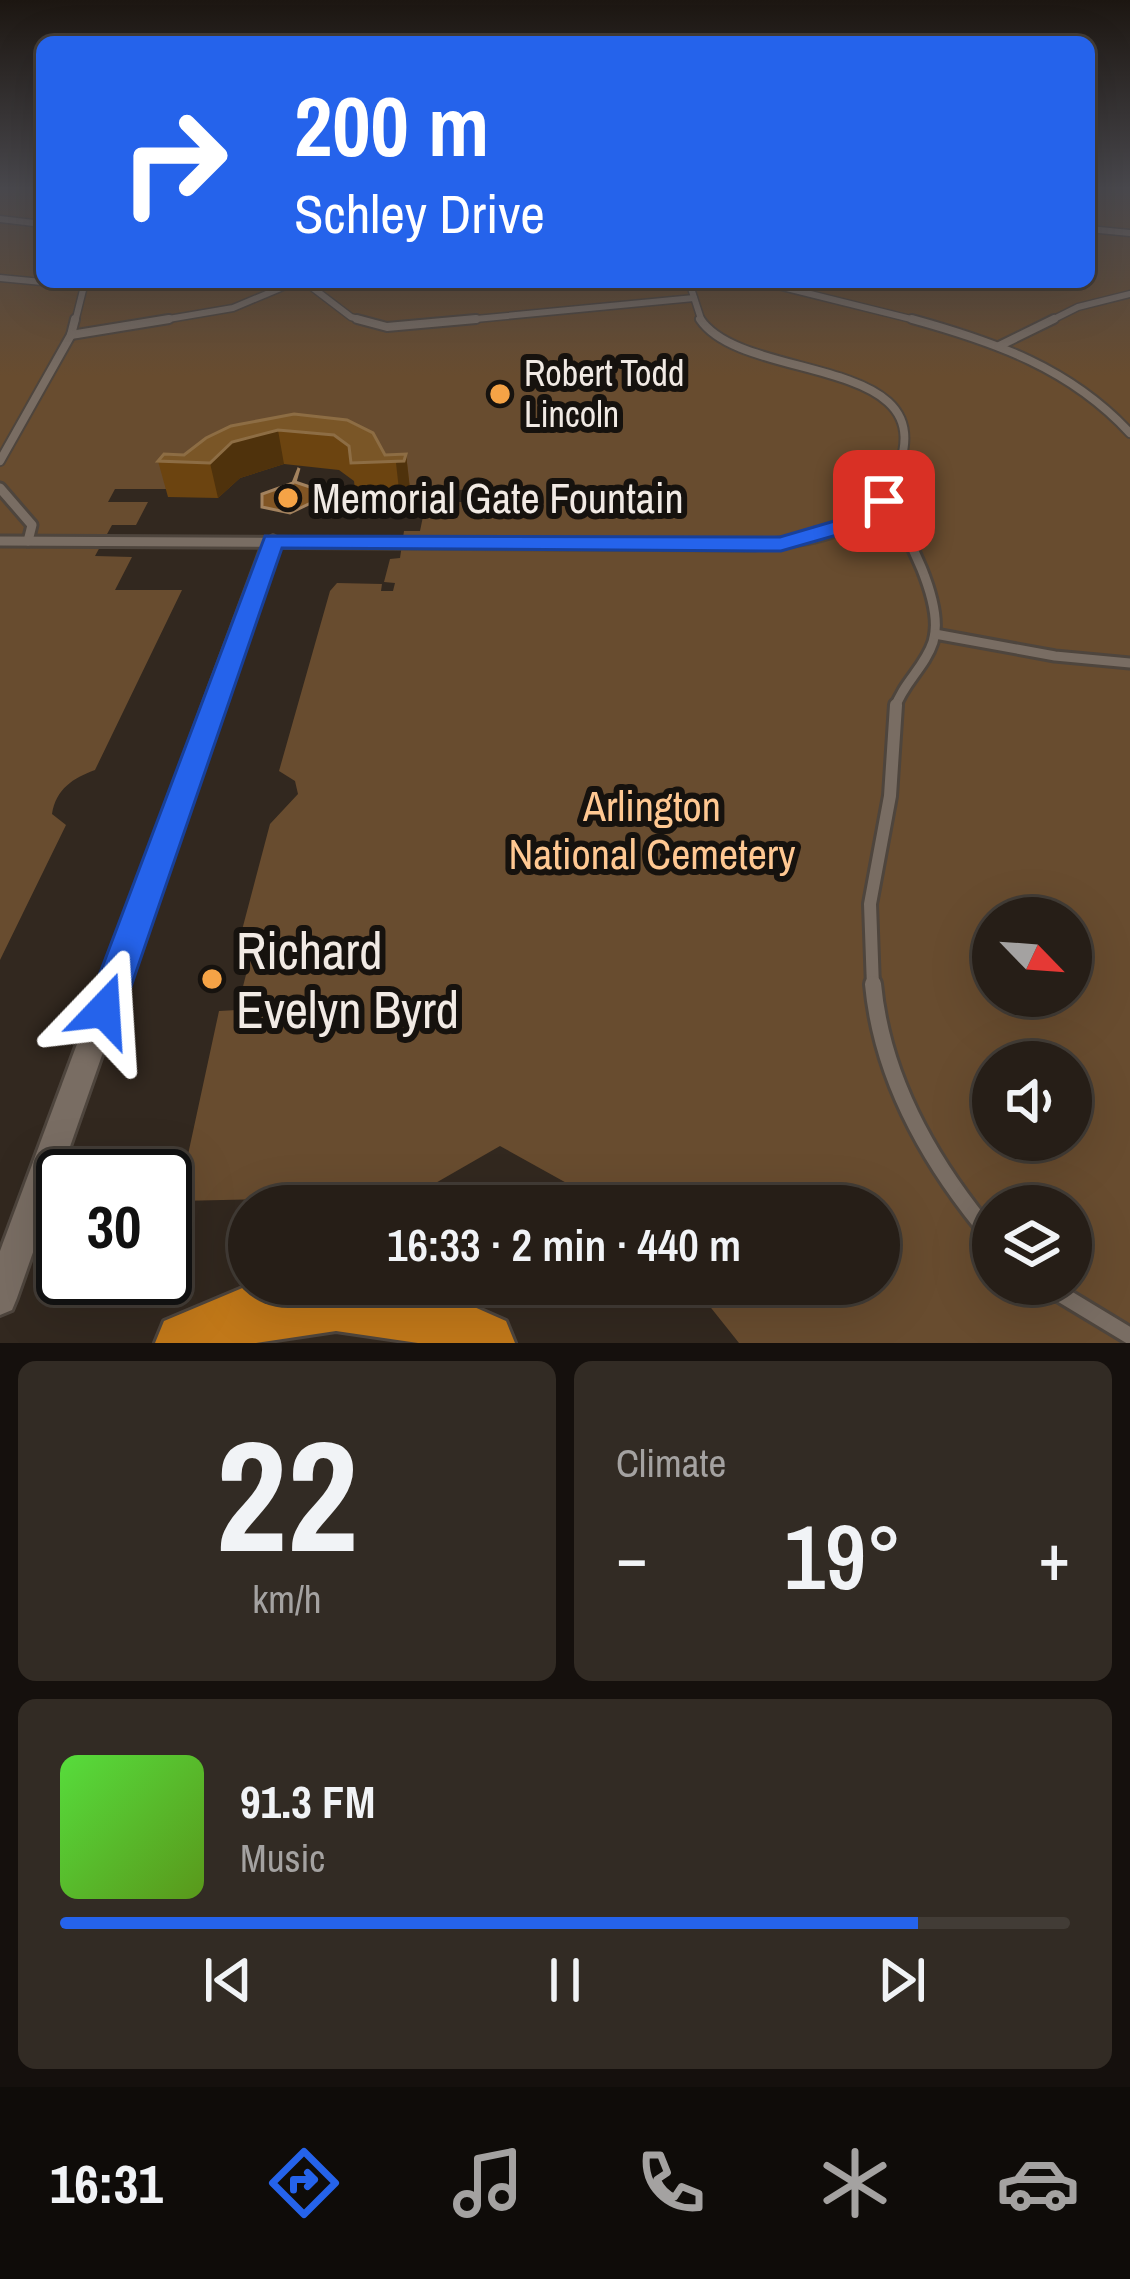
<!DOCTYPE html>
<meta charset="utf-8">
<style>
:root{--surface:#261e17;--page:#322b24;--text:#f1f3f6;--muted:#a4a2a1;--line:#423c36;--accent:#2563eb}
body{margin:0;font-family:"Archivo Narrow",sans-serif;background:var(--page);color:var(--text);height:100vh;display:flex;flex-direction:column;font-size:45px;white-space:nowrap}
*{box-sizing:border-box;margin:0}
p{font-size:39px;color:var(--muted)}
.icon{flex:none;width:66px;height:66px;fill:none;stroke:currentColor;stroke-width:2;stroke-linecap:round;stroke-linejoin:round}
.map{position:relative;height:1343px;overflow:hidden}
.side{display:flex;flex-direction:column;gap:18px;padding:18px;background:#15100d;flex:1}
.side>*{flex:none}
.guide{position:absolute;left:36px;top:36px;width:1059px;height:252px;border-radius:18px;box-shadow:0 12px 48px #0002,0 0 0 3px var(--line);background:#2563eb;color:#fff;overflow:hidden}
.needle{width:78px;rotate:115deg}
.buttons{position:absolute;left:972px;top:897px;display:grid;gap:24px}
.buttons a{display:grid;place-items:center;width:120px;height:120px;border-radius:50%;background:var(--surface);box-shadow:0 12px 48px #0002,0 0 0 3px var(--line);font-size:60px}
.speed{position:absolute;left:36px;top:1149px;display:flex;gap:24px;font-size:60px;font-weight:700;text-align:center}
.speed>*{display:grid;place-content:center;width:156px;height:156px;border-radius:50%;background:var(--surface);box-shadow:0 12px 48px #0002,0 0 0 3px var(--line);line-height:1}
.speed .limit{border:6px solid #111;border-radius:18px;background:#fff;color:#111}
.pin{position:absolute;display:grid;place-items:center;width:102px;height:102px;color:#fff;margin:-51px;border-radius:24px;box-shadow:0 6px 18px #0006}
.me{position:absolute;width:132px;margin:-66px;rotate:20deg;stroke-linejoin:round;filter:drop-shadow(0 0 9px #0008)}
.turn{display:flex;align-items:center;gap:42px;height:252px;padding:0 60px;font-size:54px}
.turn .icon{width:156px;height:156px;stroke-width:2.5}
.turn b{display:block;font-size:84px;line-height:102px}
.big{font-size:90px;font-weight:600;line-height:1.1}
.side .widget{flex:1;display:flex;flex-direction:column;justify-content:center;gap:18px;min-width:0;padding:0 42px;border-radius:18px;background:var(--page)}
.side .dial{align-items:center;gap:0}
.dial b{font-size:156px;line-height:1}
.song{display:flex;align-items:center;gap:36px}
.cover{width:144px;height:144px;border-radius:18px;background:linear-gradient(135deg,hsl(110 70% 55%),hsl(90 70% 35%))}
.played{height:12px;border-radius:6px;background:linear-gradient(90deg,var(--accent) 85%,var(--line) 85%)}
.keys{display:flex;justify-content:space-around;direction:ltr}
.heat{display:flex;justify-content:space-between;align-items:center;font-size:66px;direction:ltr}
.side .tiles{flex:1;display:grid;gap:18px;grid-template-columns:1fr 1fr}
.widget:last-child{grid-column:span 2}
.trip{position:absolute;left:228px;top:1185px;width:672px;height:120px;border-radius:60px;background:var(--surface);box-shadow:0 12px 48px #0002,0 0 0 3px var(--line);font-weight:600;line-height:120px;text-align:center}
.menu{display:flex;height:192px;justify-content:space-around;align-items:center;background:#0f0c09;color:var(--muted)}
.menu .icon{width:84px;height:84px}
.menu .selected{color:var(--accent)}
.menu b{font-size:54px;color:var(--text)}
.map>svg:first-child{display:block}
</style>
<div class="map">
<svg width="1130" height="1343" viewBox="0 0 1130 1343">
<rect width="100%" height="100%" fill="#32281f"/>
<path fill="#684c2f" fill-rule="evenodd" d="M0,188H42V282H1089V188H1130V1343H739L692,1284H879V1206H608L500,1146L413,1196L178,1201L219,1011L237,1010L252,951L237,949L270,824L298,794L295,781L279,771L330,591L337,583L382,584L381,591H393L395,583L384,582L390,559L400,558L404,531H420L426,502H465L468,490L408,489L337,451L167,489H115L108,502H148L136,525H112L95,556L132,557L115,590H182L95,770C73,778 56,789 52,814L66,825L0,960ZM993,918H1071V996H993ZM993,1062H1071V1140H993ZM993,1206H1071V1284H993Z"/>
<polygon fill="#815524" stroke="#a3825e" stroke-width="3" points="299,468 295,482 313,488 317,500 290,513 262,507 262,494 293,483"/>
<g fill="none" stroke-linecap="round" stroke-linejoin="round">
<g stroke="#4e453d" stroke-width="9">
<g id="lane-far4">
<polyline points="0,219 42,224"/>
<polyline points="1089,229 1130,233"/>
<polyline points="0,278 42,282"/>
<polyline points="44,282 93,286 139,282"/>
<polyline points="305,282 351,317 368,322"/>
<polyline points="689,282 702,322"/>
<polyline points="762,282 923,322"/>
<polyline points="75,322 85,282"/>
<polyline points="151,322 233,308 295,282"/>
<polyline points="444,322 694,298"/>
<polyline points="1048,322 1078,307 1130,294"/>
</g>
</g>
<g stroke="#4e453d" stroke-width="12">
<g id="lane-far3">
<polyline points="357,319 387,327 476,319"/>
<path d="M700,319C745,387 968,350 887,491"/>
<path d="M912,319C995,342 1070,368 1130,433"/>
<polyline points="71,335 169,319"/>
<polyline points="999,346 1054,319"/>
<polyline points="0,461 71,335 75,319"/>
</g>
</g>
<g stroke="#4e453d" stroke-width="15">
<g id="lane-far2">
<polyline points="0,488 32,525 28,541"/>
<path d="M884,501C907,530 945,605 933,642C925,667 903,683 895,708"/>
<path d="M0,541L754,545C803,542 861,535 888,488"/>
<polyline points="935,634 1055,656 1130,663"/>
</g>
</g>
<g stroke="#4e453d" stroke-width="18">
<polyline id="lane-far1" points="873,987 870,904 890,796 896,705"/>
</g>
<g stroke="#4e453d" stroke-width="22">
<g id="lane">
<path d="M873,984C882,1080 932,1166 993,1238"/>
<polyline points="1044,1284 1130,1336"/>
</g>
</g>
<g stroke="#4e453d" stroke-width="6">
<polygon id="street" points="273,536 282,541 17,1298 12,1310 0,1315 0,1251 264,541"/>
</g>
<g stroke="#4e453d" stroke-width="6">
<polygon id="highway" points="252,1284 422,1284 506,1321 515,1343 418,1343 336,1331 256,1343 155,1343 164,1321"/>
</g>
<use href="#lane-far4" stroke="#796d63" stroke-width="6"/>
<use href="#lane-far3" stroke="#796d63" stroke-width="8"/>
<use href="#lane-far2" stroke="#796d63" stroke-width="9"/>
<use href="#lane-far1" stroke="#796d63" stroke-width="12"/>
<use href="#lane" stroke="#796d63" stroke-width="16"/>
<use href="#street" fill="#796d63" fill-rule="evenodd"/>
<use href="#highway" fill="#c17819" fill-rule="evenodd"/>
</g>
<polygon fill="#6c4410" points="294,414 385,455 406,454 410,489 408,497 356,499 354,481 339,470 284,464 240,478 218,498 168,497 158,461 184,455"/>
<g fill="#4f320c">
<polygon points="278,430 284,464 240,478 218,498 210,463 232,442"/>
<polygon points="406,454 410,489 408,497 400,499 396,463"/>
</g>
<polygon fill="#7a5627" stroke="#8d6d44" stroke-width="3" points="294,414 347,420 373,433 385,455 406,454 404,461 351,463 349,446 334,435 278,430 232,442 210,463 158,461 164,454 184,455 206,438 231,426"/>
<linearGradient id="sky" x2="0" y2="1"><stop stop-color="#1c1611"/><stop offset="0.5" stop-color="#49484d"/><stop offset="1" stop-color="#49484d" stop-opacity="0"/></linearGradient>
<rect width="1130" height="376" fill="url(#sky)"/>
<polygon fill="#2563eb" stroke="#184099" stroke-width="3" points="884,494 895,501 865,527 781,551 282,548 123,1010 117,1022 104,1027 91,1022 86,1010 265,536 780,537 848,517"/>
<g fill="#f5a346" stroke="#16120e" stroke-width="4.5">
<circle cx="500" cy="394" r="12"/>
<circle cx="288" cy="498" r="12"/>
<circle cx="212" cy="979" r="12"/>
</g>
<g text-anchor="middle" dominant-baseline="central" stroke-width="12" stroke-linejoin="round" paint-order="stroke">
<g font-size="36" fill="#f1eae4" stroke="#16120e" text-anchor="start">
<text x="524" y="373">Robert Todd<tspan x="524" dy="41">Lincoln</tspan></text>
</g>
<g font-size="42" fill="#f1eae4" stroke="#16120e" text-anchor="start">
<text x="312" y="498">Memorial Gate Fountain</text>
</g>
<g font-size="42" fill="#ffc892" stroke="#16120e">
<text x="652" y="806">Arlington<tspan x="652" dy="48">National Cemetery</tspan></text>
</g>
<g font-size="51" fill="#f1eae4" stroke="#16120e" text-anchor="start">
<text x="236" y="950">Richard<tspan x="236" dy="59">Evelyn Byrd</tspan></text>
</g>
</g>
</svg>
<div class="buttons">
<a><svg class="needle" viewBox="-14 -14 28 28"><path d="M0-13l5 13h-10z" fill="#e53935"/><path d="M0 13l5-13h-10z" fill="#a4a2a1"/></svg></a>
<a><svg class="icon" aria-label="sound" viewBox="0 0 24 24"><path d="M4 9h4l5-4v14l-5-4H4zM17 9q2 3 0 6"/></svg></a>
<a><svg class="icon" aria-label="layers" viewBox="0 0 24 24"><path d="M12 4l9 5-9 5-9-5zM3 14l9 5 9-5"/></svg></a>
</div>
<div class="speed"><div class="limit">30</div></div>
<div class="pin" style="left:884px;top:501px;background:#d93025"><svg class="icon" aria-label="arrive" viewBox="0 0 24 24"><path d="M6 21V4h12l-3 4 3 4H6"/></svg></div>
<svg class="me" style="left:104px;top:1010px" viewBox="-20 -20 40 40"><path d="M0-17L14 15 0 8-14 15z" fill="#2563eb" stroke="#fff" stroke-width="4"/></svg>
<div class="trip">16:33 · 2 min · 440 m</div>
<div class="guide">
<div class="turn"><svg class="icon" aria-label="right" viewBox="0 0 24 24"><path d="M7 20v-9h11M14 6l5 5-5 5"/></svg><div><b>200 m</b>Schley Drive</div></div>
</div>
</div>
<section class="side">
<div class="tiles">
<div class="widget dial"><b>22</b><p>km/h</p></div>
<div class="widget"><p>Climate</p>
<div class="heat"><a>−</a><b class="big">19°</b><a>+</a></div>
</div>
<div class="widget">
<div class="song"><i class="cover"></i><div><b>91.3 FM</b><p>Music</p></div></div>
<div class="played"></div>
<div class="keys"><svg class="icon" aria-label="previous" viewBox="0 0 24 24"><path d="M18 5L8 12l10 7zM5 5v14"/></svg><svg class="icon" aria-label="pause" viewBox="0 0 24 24"><path d="M8 5v14M16 5v14"/></svg><svg class="icon" aria-label="next" viewBox="0 0 24 24"><path d="M6 5l10 7-10 7zM19 5v14"/></svg></div>
</div>
</div>
</section>
<nav class="menu">
<b>16:31</b>
<svg class="icon selected" aria-label="directions" viewBox="0 0 24 24"><path d="M12 3l9 9-9 9-9-9zM9 14v-3h6M13 9l2 2-2 2"/></svg>
<svg class="icon" aria-label="music" viewBox="0 0 24 24"><path d="M9 18V5l10-2v13"/><circle cx="6" cy="18" r="3"/><circle cx="16" cy="16" r="3"/></svg>
<svg class="icon" aria-label="phone" viewBox="0 0 24 24"><path d="M5 4h4l2 5-3 2q2 4 5 5l2-3 5 2v4C11 20 4 13 5 4z"/></svg>
<svg class="icon" aria-label="climate" viewBox="0 0 24 24"><path d="M12 3v18M4 7l16 10M4 17L20 7"/></svg>
<svg class="icon" aria-label="car" viewBox="0 0 24 24"><path d="M5 17H2v-5l4-1 3-4h7l3 4 3 1v5h-3M9 17h6M6 11h13"/><circle cx="7" cy="17" r="2"/><circle cx="17" cy="17" r="2"/></svg>
</nav>
